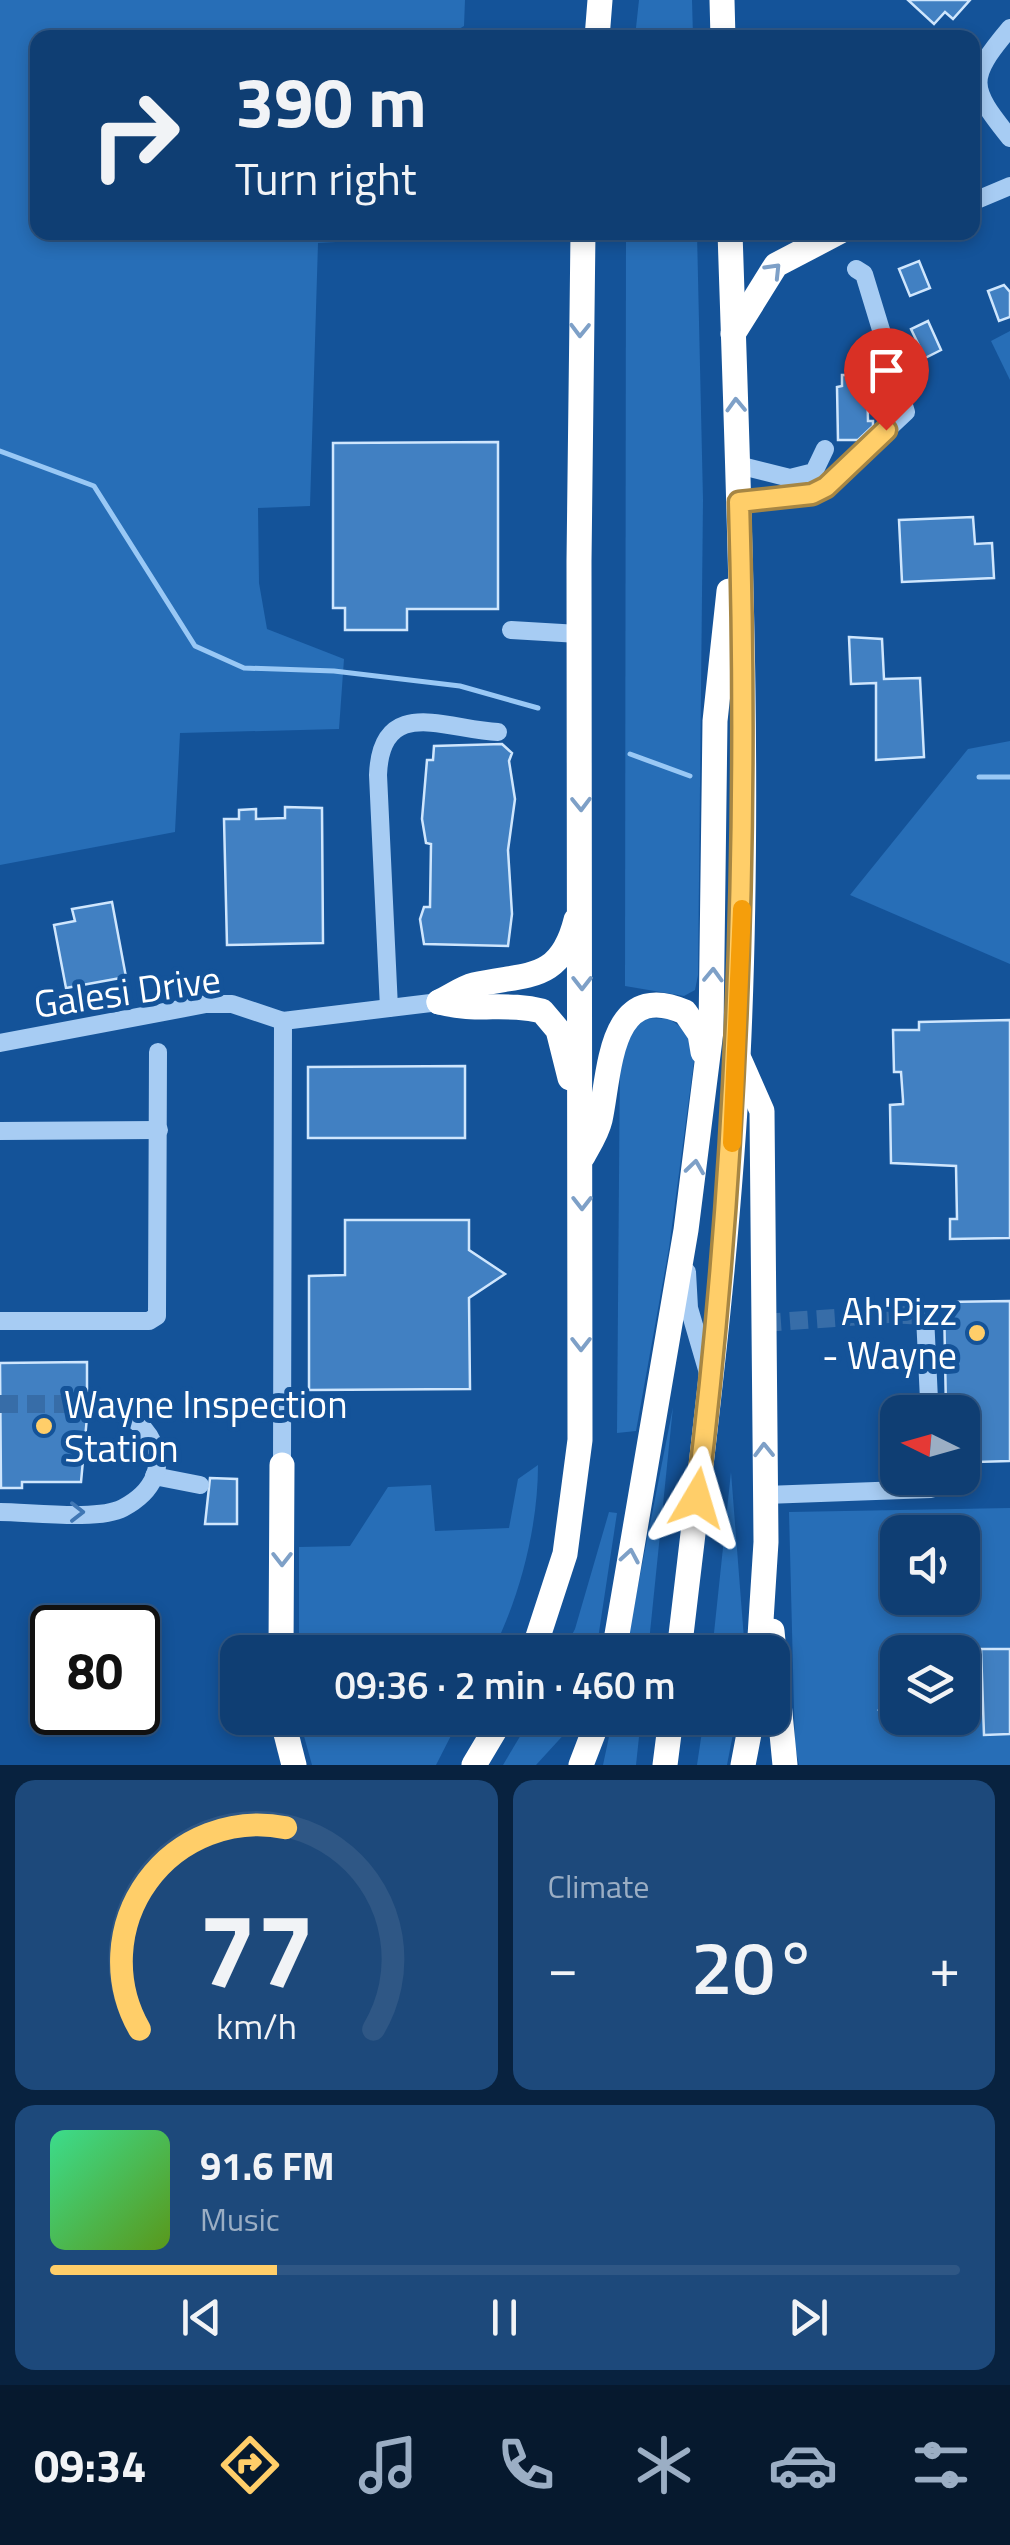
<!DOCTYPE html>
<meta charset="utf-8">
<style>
:root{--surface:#0f3e73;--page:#1d497b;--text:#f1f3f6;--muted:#9baec4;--line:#2f5785;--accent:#ffce69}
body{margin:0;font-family:"Titillium Web",sans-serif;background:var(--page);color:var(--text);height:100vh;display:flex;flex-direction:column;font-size:38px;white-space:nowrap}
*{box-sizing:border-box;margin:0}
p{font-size:32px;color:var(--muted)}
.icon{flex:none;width:55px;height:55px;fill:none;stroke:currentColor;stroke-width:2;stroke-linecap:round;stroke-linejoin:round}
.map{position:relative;height:1765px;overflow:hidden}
.drawer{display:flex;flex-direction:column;gap:15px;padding:15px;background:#08223f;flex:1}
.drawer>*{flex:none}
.top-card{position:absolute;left:30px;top:30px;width:950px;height:210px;border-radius:20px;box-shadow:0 5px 15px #0003,0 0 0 2px var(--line);background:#0f3e73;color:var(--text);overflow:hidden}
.needle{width:65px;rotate:275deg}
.controls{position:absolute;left:880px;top:1395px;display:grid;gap:20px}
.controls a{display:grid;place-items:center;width:100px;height:100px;border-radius:20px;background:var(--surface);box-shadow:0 5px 15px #0003,0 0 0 2px var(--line);font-size:50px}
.speed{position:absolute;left:30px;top:1605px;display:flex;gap:20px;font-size:50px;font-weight:700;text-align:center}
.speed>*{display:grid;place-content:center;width:130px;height:130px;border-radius:50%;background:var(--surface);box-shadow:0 5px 15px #0003,0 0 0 2px var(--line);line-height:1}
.speed .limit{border:5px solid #111;border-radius:15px;background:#fff;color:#111}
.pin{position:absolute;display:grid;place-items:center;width:85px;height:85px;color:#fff;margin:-102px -42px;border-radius:50% 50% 50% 0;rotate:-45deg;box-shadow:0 0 10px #0007}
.pin .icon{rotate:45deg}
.me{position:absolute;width:110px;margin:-55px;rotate:7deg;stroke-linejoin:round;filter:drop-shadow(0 0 8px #0008)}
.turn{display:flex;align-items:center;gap:35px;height:210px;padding:0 40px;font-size:45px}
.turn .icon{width:130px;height:130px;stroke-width:2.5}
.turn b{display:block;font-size:70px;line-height:85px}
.big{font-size:75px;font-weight:600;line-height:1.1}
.drawer .tile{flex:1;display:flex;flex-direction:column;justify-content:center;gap:15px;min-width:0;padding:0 35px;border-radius:20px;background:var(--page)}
.drawer .dial{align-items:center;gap:0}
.dial svg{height:260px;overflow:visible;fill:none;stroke:var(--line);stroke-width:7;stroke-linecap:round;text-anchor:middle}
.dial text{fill:var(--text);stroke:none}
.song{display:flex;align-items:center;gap:30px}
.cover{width:120px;height:120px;border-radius:15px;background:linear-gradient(135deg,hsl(150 70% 55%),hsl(90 70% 35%))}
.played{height:10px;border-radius:5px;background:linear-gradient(90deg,var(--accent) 25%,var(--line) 25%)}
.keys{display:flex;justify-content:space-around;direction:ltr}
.heat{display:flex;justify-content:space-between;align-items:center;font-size:55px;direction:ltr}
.drawer .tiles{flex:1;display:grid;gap:15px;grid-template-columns:1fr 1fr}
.tile:last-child{grid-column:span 2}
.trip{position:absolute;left:220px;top:1635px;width:570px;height:100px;border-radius:20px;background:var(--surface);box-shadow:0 5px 15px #0003,0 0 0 2px var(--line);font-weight:600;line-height:100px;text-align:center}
.tab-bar{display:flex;height:160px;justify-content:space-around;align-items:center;background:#06192e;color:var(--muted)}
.tab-bar .icon{width:70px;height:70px}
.tab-bar .selected{color:var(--accent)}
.tab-bar b{font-size:45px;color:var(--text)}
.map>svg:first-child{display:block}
</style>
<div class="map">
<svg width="1010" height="1765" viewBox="0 0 1010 1765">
<rect width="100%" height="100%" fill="#145399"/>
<g fill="#276eb7" fill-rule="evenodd">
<polygon points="0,0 465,0 464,26 445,37 38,38 38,232 354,233 354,241 318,243 310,506 258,508 259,583 267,629 344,659 339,729 180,733 175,832 0,865"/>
<polygon points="639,0 692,0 693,37 635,37"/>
<polygon points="626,233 697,233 703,500 698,975 695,990 684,996 625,986"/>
<polygon points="1010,331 1010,380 991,341"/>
<polygon points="1010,741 1010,964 850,895 968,749"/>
<polygon points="646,1018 669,1019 687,1031 694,1061 669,1248 636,1431 617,1433 620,1051 626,1033"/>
<polygon points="673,1407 648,1652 625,1652"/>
<path d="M538,1465C538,1527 520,1597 492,1652H299V1547L350,1546L388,1487L431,1485L435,1531L509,1528L518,1479Z"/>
<polygon points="731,1472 745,1652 712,1652"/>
<path d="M1010,1508V1765H799L795,1747L789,1512ZM898,1532H962V1598H898ZM898,1652H962V1718H898Z"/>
<polygon points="609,1512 617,1513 596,1652 563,1652 575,1629"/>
<polygon points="299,1718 460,1718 436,1765 312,1765"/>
<polygon points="531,1718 579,1718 536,1765 503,1765"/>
<polygon points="613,1718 641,1718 636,1765 603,1765"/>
<polygon points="704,1718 736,1718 727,1765 697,1765"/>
</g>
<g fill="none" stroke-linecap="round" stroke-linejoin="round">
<g stroke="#99c8f5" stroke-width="5">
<polyline points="0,451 94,486 195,646 244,668 334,671 460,686 538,708"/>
<polyline points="630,754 690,776"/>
<polyline points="979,777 1010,777"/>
</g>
</g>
<g fill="#4180c2" stroke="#cfe6fd" stroke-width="2.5">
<polygon points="908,0 970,0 953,19 945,12 934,24"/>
<polygon points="919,261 930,288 910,296 899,269"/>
<polygon points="1004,285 1010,292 1010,317 999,321 988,291"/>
<polygon points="928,321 941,350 925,358 911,329"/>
<polygon points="842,375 867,375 868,421 873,421 873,426 858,440 838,440 837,387 842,386"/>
<polygon points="498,442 498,609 407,609 407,630 345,630 345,608 333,608 333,443"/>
<polygon points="973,517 975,544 992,543 994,578 902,582 899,520"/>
<polygon points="849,637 882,639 884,679 920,678 924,757 876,760 876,683 851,684"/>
<polygon points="502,744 512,753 509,761 515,799 508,850 512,914 508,946 424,944 420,919 424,907 430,907 431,844 426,843 422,819 427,760 433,760 434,746"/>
<polygon points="285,807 322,808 323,943 227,945 224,819 239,819 239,810 256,809 256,819 285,818"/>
<polygon points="112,902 126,977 66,988 54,925 75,921 72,909"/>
<polygon points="1010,1020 1010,1238 950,1239 950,1219 957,1219 956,1166 891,1163 890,1105 903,1104 903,1100 901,1072 894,1072 893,1030 919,1030 919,1022"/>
<polygon points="465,1066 465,1138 308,1138 308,1067"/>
<polygon points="345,1220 469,1220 469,1250 505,1274 469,1298 470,1389 309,1390 309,1276 345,1275"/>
<polygon points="1010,1301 1010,1461 976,1462 975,1410 946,1410 944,1302"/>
<polygon points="87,1362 87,1392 75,1403 78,1413 87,1417 81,1482 22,1482 22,1488 1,1488 0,1363"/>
<polygon points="210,1478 237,1479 237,1524 205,1524"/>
<polygon points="981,1649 1010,1649 1010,1734 984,1735"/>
<polygon points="898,1683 898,1722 879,1710"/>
</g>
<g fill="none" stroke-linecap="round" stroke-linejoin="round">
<g stroke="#376da8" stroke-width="18" stroke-dasharray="18 9" stroke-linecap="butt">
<polyline points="763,1323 890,1314 925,1316"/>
<polyline points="0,1404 87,1404"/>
</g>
<g stroke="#a7ccf3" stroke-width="18">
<path d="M1010,28C967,79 969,87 1010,138"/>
<polyline points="972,202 1010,186"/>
<polyline points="738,465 790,478 814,472 825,449"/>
<polyline points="739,502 812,495 826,487 906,412 864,274 856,269"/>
<polyline points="511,630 579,634"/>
<path d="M389,1008L378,775C381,694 447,730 498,732"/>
<polyline points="0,1043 206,1004 232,1004 283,1021 439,1002"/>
<polyline points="0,1131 159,1130"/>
<polyline points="687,1272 689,1308 708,1373"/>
<polyline points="925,1316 929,1400"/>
<polyline points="0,1321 149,1321 157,1316 158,1052"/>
<polyline points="282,1465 283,1021"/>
<polyline points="154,1476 200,1485"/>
<polyline points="765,1495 931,1489"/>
<path d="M0,1512C29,1512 99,1521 123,1508C189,1473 150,1406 87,1404"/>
</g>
<g stroke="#fff" stroke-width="25">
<polyline points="722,0 723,38"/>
<polyline points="597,38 600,0"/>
<polyline points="733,334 776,265 839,232"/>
<path d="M439,1002C476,1012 507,1002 542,1011L558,1030L570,1078"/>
<path d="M439,1002C450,997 462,988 474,985C525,973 560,984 576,920"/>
<polyline points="740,1061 762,1111 766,1542 759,1652"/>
<path d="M583,1156C589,1145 597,1133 600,1120C610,1075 608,978 685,1012L700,1034L703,1052"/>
<polyline points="772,1631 785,1765"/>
<polyline points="281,1652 282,1465"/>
<polyline points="533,1652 565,1554 580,1440 579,561 583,232"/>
<polyline points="614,1652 686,1230 711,1031 715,721 729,591"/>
<path d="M679,1652C702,1455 728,1257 738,1057C751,782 739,508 730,232"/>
<polyline points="282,1718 294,1765"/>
<polyline points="474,1765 502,1718"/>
<polyline points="581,1765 599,1718"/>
<polyline points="665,1765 671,1718"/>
<polyline points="743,1765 752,1718"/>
</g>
</g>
<defs><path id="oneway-chevron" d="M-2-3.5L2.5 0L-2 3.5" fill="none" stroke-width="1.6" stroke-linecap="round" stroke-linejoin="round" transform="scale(2.5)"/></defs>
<g stroke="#7ea0c7">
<use href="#oneway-chevron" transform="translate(774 270) rotate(-46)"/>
<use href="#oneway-chevron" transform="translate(580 330) rotate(91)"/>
<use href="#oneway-chevron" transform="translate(736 405) rotate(-92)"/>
<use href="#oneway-chevron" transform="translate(581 804) rotate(89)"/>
<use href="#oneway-chevron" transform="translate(713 975) rotate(-88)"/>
<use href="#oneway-chevron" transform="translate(582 983) rotate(90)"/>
<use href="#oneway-chevron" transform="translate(695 1167) rotate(-82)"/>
<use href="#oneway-chevron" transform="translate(582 1203) rotate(90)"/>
<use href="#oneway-chevron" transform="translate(581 1344) rotate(90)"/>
<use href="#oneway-chevron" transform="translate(764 1450) rotate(-91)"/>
<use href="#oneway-chevron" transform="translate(630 1556) rotate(-80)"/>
<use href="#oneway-chevron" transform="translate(282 1559) rotate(90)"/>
</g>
<use stroke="#4077b4" href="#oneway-chevron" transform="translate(77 1512)"/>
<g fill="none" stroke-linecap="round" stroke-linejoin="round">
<g stroke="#a68644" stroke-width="25">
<path id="route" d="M697,1498C738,1167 749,836 739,502L812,494L826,487L886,430"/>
</g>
<use href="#route" stroke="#ffce69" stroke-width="18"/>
<polyline stroke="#f59e0b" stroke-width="18" points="732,1143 742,909"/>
</g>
<g fill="#ffce69" stroke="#145399" stroke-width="4">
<circle cx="977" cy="1333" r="10"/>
<circle cx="44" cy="1426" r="10"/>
</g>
<g text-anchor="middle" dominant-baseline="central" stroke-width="10" stroke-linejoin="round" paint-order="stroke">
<g font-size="38" fill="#fff" stroke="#145399">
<text transform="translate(127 991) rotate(-8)">Galesi Drive</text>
</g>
<g font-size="38" fill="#fff" stroke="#145399" text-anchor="end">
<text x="957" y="1311">Ah'Pizz<tspan x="957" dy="44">- Wayne</tspan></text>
<text x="64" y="1404" text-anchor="start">Wayne Inspection<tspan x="64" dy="44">Station</tspan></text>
</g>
</g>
</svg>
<div class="controls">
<a><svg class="needle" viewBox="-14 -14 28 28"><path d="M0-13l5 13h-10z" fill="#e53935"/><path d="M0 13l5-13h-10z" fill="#9baec4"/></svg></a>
<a><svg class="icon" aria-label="sound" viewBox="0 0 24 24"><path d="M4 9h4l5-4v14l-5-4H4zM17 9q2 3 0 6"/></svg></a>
<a><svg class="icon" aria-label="layers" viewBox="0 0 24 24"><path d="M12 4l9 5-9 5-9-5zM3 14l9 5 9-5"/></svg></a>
</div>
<div class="speed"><div class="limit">80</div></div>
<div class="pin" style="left:886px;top:430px;background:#d93025"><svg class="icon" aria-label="arrive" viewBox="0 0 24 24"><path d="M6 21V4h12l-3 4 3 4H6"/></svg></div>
<svg class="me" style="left:697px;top:1498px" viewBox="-20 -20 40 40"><path d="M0-17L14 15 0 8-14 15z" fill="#ffce69" stroke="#fff" stroke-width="4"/></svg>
<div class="trip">09:36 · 2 min · 460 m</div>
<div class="top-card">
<div class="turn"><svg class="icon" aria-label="right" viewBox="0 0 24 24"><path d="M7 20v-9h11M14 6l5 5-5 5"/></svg><div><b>390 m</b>Turn right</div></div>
</div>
</div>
<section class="drawer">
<div class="tiles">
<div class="tile dial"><svg viewBox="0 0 100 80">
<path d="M14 69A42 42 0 1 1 86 69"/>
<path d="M14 69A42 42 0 0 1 59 7" stroke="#ffce69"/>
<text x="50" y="56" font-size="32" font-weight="700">77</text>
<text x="50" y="72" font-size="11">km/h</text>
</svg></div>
<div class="tile"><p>Climate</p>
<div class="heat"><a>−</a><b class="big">20°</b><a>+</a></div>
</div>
<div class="tile">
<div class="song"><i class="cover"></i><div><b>91.6 FM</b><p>Music</p></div></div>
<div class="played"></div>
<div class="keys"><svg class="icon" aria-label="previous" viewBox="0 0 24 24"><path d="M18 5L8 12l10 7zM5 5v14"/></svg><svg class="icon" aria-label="pause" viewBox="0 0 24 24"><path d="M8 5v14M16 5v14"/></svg><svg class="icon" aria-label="next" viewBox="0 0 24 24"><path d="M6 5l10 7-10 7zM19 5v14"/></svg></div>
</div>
</div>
</section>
<nav class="tab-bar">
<b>09:34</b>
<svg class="icon selected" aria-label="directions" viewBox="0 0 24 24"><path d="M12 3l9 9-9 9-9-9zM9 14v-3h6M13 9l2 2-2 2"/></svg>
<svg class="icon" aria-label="music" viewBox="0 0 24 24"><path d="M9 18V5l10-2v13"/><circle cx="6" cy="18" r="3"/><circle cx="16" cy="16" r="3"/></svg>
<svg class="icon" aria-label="phone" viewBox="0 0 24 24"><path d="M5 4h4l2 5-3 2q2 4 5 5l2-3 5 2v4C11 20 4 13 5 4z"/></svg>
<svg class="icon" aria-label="climate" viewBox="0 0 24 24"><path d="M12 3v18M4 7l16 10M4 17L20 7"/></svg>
<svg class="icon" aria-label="car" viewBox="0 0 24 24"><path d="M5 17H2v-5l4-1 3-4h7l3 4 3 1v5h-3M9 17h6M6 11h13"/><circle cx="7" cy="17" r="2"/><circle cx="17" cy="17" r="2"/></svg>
<svg class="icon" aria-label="filters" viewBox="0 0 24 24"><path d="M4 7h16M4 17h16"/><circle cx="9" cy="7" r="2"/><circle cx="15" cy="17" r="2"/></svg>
</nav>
